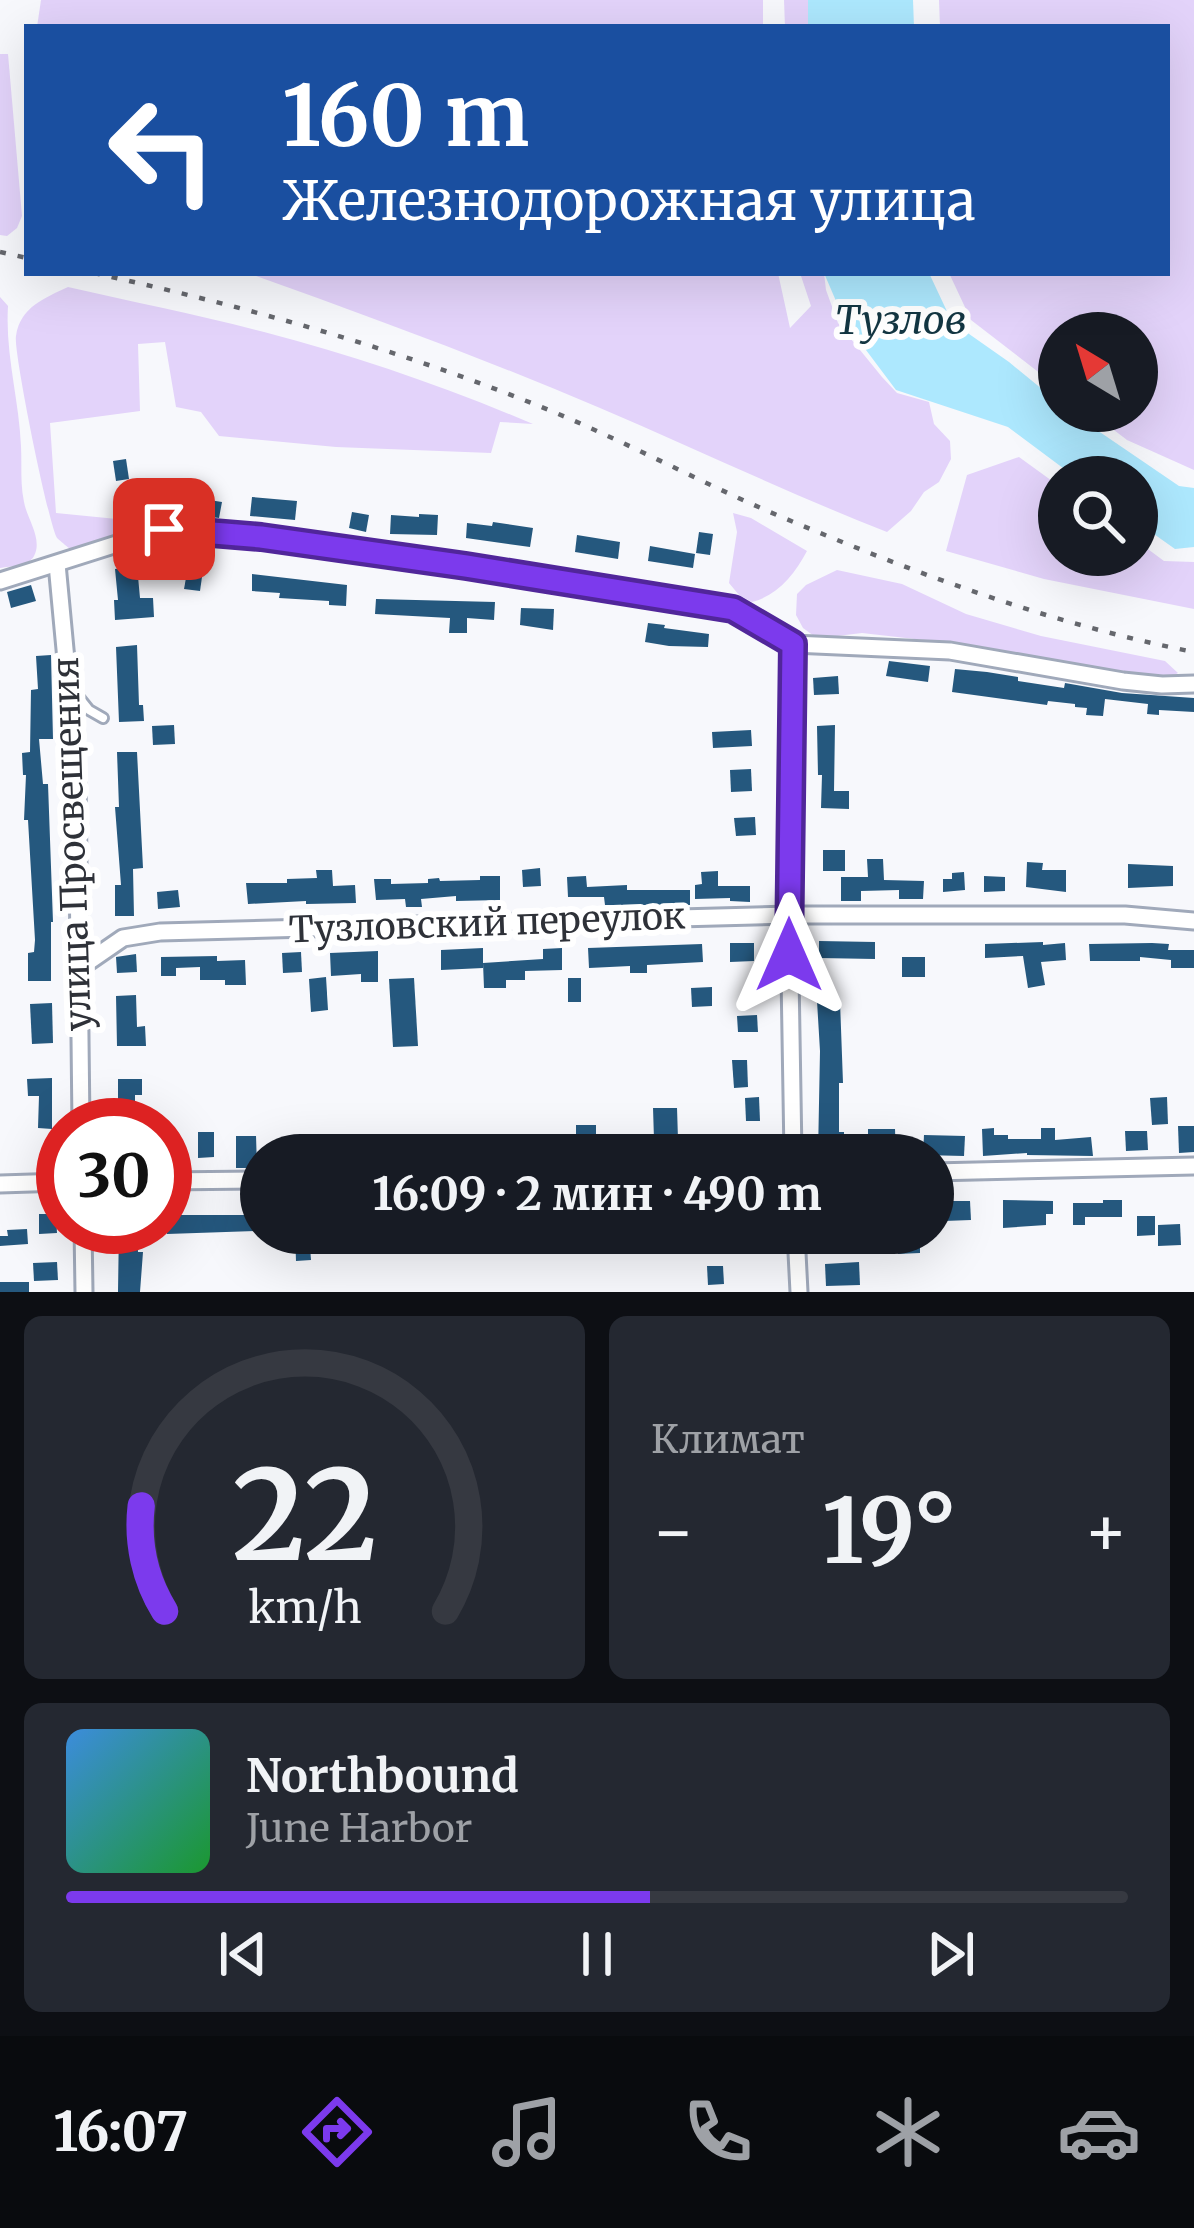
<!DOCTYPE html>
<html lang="ru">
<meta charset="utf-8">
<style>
:root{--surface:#171b24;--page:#242831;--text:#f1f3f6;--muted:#9ea1a6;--line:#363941;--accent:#7c3aed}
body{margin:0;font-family:Merriweather,serif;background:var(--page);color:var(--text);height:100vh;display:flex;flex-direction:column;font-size:45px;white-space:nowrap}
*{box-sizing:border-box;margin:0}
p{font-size:39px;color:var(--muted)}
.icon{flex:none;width:66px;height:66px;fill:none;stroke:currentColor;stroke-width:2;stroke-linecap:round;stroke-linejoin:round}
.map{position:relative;height:1292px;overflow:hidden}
.side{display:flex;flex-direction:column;gap:24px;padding:24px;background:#0d0f14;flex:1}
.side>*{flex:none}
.hud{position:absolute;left:24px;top:24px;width:1146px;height:252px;border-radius:0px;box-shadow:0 12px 48px #0002;background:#1a4fa0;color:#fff;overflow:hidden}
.needle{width:78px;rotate:322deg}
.buttons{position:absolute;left:1038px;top:312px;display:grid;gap:24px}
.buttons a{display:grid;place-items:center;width:120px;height:120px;border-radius:50%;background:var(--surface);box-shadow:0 12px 48px #0002;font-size:60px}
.speed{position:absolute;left:36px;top:1098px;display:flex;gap:24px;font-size:60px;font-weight:700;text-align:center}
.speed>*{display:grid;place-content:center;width:156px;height:156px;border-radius:50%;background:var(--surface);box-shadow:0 12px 48px #0002;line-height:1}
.speed .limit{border:18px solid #d22;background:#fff;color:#111}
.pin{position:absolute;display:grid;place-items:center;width:102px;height:102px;color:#fff;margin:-51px;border-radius:24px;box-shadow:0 6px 18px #0006}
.me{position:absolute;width:132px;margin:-66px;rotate:0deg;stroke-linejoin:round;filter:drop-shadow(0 0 9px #0008)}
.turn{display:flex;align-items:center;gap:42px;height:252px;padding:0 60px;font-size:54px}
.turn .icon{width:156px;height:156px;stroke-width:2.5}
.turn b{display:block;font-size:84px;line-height:102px}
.big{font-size:90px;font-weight:700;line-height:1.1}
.side .card{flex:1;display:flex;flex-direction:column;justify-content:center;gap:18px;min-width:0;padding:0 42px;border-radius:18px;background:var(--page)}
.side .dial{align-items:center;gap:0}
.dial svg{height:312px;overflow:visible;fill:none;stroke:var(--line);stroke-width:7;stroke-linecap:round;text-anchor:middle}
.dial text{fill:var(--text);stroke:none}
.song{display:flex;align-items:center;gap:36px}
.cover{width:144px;height:144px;border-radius:18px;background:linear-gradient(135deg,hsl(210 70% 55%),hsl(130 70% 35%))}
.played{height:12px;border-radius:6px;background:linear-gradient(90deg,var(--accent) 55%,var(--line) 55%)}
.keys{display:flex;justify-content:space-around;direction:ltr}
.heat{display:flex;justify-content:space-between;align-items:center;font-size:66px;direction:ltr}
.side .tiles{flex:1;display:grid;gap:24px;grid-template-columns:1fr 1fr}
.card:last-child{grid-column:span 2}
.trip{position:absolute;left:240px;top:1134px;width:714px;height:120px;border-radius:60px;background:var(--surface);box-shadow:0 12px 48px #0002;font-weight:700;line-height:120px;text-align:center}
.tabs{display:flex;height:192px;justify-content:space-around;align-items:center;background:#090b0e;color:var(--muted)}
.tabs .icon{width:84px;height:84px}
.tabs .active{color:var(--accent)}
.tabs b{font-size:54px;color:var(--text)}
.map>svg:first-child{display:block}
</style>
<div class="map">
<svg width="1194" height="1292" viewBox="0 0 1194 1292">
<rect width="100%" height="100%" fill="#f7f8fc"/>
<g fill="#e3d3fa">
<polygon points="41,0 763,0 763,27 37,27"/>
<polygon points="784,0 808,0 808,27 785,27"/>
<polygon points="939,0 1194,0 1194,470 1127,440 1089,411 1137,411 1137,333 1059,333 1059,388 971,320 949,273 1167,273 1167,27 940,27"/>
<polygon points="0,54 8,54 22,216 17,228 7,236 0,235"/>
<path d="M248,273H778L790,328L811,306L800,273H824L826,290L838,323L882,377L897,393L929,402L934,424L950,441L951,459L939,482L924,492L911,511L887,532C790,494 696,449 600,408C485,359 366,315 248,273Z"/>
<path d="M68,287C133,302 199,315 264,332C356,356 446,387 533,424L500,422L491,453L336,447L219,436L201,412L176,407L165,342L138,344L140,411L50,423L56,513L137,521L130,533L72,550C71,550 58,539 57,538C49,526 13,351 16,336C20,307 45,298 68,287Z"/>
<path d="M0,297L8,306C5,354 19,399 21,446C22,465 20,483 24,502C27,519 43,539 34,556C28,567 11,566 0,568Z"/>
<polygon points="1019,457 1059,486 1059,555 1137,555 1137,541 1164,561 1194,562 1194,609 1044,579 946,551 967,475"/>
<path d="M733,513L751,518L807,551C795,574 777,596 752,602L739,595L729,583L737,532Z"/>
<polygon points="837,570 902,584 966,614 1041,636 1165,661 1178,673 1166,679 1100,672 985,647 862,633 829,637 814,636 803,628 796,615 797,594 806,585"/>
</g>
<g fill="#ade8fe">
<polygon points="808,0 913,0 914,27 808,27"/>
<polygon points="824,273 929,273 952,322 1009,362 1059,403 1059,411 1069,411 1179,486 1194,488 1194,547 1175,549 1137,522 1137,477 1075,477 1008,427 896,390 845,322"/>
</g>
<g fill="#25587e">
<polygon points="126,459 129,479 116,481 113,461"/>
<polygon points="160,496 160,514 138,515 138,497"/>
<polygon points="183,496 222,502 219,518 181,513"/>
<polygon points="252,497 297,501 295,520 250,516"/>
<polygon points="352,512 369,515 366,532 349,528"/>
<polygon points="419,514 438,515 437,535 390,534 391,515 419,517"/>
<polygon points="493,522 533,528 530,547 466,538 467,523 492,526"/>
<polygon points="699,532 713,534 710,555 696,553"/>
<polygon points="577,535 620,542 618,559 575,552"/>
<polygon points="650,546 695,554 693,568 648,561"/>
<polygon points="137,566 140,598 153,598 154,617 115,620 114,600 118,600 115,569"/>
<polygon points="188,567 203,570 200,591 184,589"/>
<polygon points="252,574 347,585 346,606 329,605 329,601 279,598 280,593 252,591"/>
<polygon points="31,585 36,601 11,608 7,592"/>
<polygon points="376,599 495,602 494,620 467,618 467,633 449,633 450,618 375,614"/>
<polygon points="521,608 554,609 553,630 520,625"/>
<polygon points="648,623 665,625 664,628 709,634 708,647 669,646 645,642"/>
<polygon points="137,645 139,705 143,705 144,721 119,722 116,647"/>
<polygon points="51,655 53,739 39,739 43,784 48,784 53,922 51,922 51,981 28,981 28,953 34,952 35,940 28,820 24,820 26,775 23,775 22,753 30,752 31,690 38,689 36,656"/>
<polygon points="889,661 930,666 928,682 886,676"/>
<polygon points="955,669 987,672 1018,677 1018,681 1064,688 1065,683 1122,693 1194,698 1194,712 1159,710 1159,715 1147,714 1148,704 1105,699 1103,716 1086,715 1087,708 1075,707 1075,704 1048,701 1047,705 952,692"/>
<polygon points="838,676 839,694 814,695 813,678"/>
<polygon points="174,725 175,744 153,745 152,726"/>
<polygon points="835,725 834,791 849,791 849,809 821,808 822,775 818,775 817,726"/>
<polygon points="751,730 752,746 713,748 712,732"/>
<polygon points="117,752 137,752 143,868 133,869 134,916 115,916 115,885 121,885 115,807 119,807"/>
<polygon points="751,769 752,791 731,792 730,770"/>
<polygon points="755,817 756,835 736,836 734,818"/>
<rect x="823" y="850" width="22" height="21"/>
<polygon points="867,859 883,859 884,880 924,881 923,899 899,899 899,890 861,891 861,901 841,901 841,877 868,877"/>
<polygon points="1027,862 1043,863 1042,870 1066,870 1066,892 1026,887"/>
<polygon points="1128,864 1173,866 1173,886 1128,888"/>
<polygon points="540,868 541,886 523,887 522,870"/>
<polygon points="316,870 332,870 333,886 355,885 356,903 306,904 306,901 248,904 246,883 287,883 287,879 317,878"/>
<polygon points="718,871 718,886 750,886 750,902 730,901 730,898 695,899 695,885 702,884 701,872"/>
<polygon points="964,872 965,890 943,892 943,879 952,879 952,873"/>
<polygon points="480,876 500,876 500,900 456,901 456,896 421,899 422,907 406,907 405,899 376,900 374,879 391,879 391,884 428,883 428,879 439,878 440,881 480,880"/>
<polygon points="586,876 587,887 627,885 627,890 690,890 690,905 605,905 604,897 568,897 567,877"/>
<polygon points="984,876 1005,877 1005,891 984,892"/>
<polygon points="178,890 180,907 158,909 157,892"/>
<polygon points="819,941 875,942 875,959 819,958"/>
<polygon points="1043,942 1043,945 1065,943 1066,960 1041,962 1045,985 1028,988 1023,956 985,958 985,944"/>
<polygon points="730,943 754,943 754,961 730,962"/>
<polygon points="1152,943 1169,944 1168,950 1194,950 1194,968 1171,968 1171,960 1140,957 1140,961 1090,961 1089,944"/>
<polygon points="702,944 703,962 647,965 647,973 630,973 630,966 589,968 588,948"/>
<polygon points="483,948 483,968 441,970 441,950"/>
<polygon points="562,948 562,970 525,971 525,980 506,980 506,988 484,988 483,963 543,959 543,949"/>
<polygon points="378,951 378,982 361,982 361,974 331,976 330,953"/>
<polygon points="301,952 302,972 283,973 282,953"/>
<polygon points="136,954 137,972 117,973 116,957"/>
<polygon points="217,956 217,961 245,960 246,985 225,985 225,980 200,980 200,967 176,968 176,976 161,976 161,957"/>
<rect x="902" y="957" width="23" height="20"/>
<polygon points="326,977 328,1010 311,1012 309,979"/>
<polygon points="414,978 418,1046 393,1047 389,979"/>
<rect x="568" y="978" width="13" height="24"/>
<polygon points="712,987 712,1006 692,1007 691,988"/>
<polygon points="136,995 137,1027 145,1026 146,1046 117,1046 116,996"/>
<polygon points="817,1001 840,1001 843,1083 839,1083 839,1132 844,1132 844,1155 818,1155 820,1051"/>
<polygon points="52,1003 53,1043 32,1044 30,1004"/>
<polygon points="757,1015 758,1032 738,1032 737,1016"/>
<polygon points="732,1060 747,1060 748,1087 734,1088"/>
<polygon points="52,1078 52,1129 38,1128 39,1096 28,1096 27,1079"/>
<polygon points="118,1079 142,1079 142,1095 135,1095 135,1112 118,1113"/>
<polygon points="759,1097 760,1121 746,1121 745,1098"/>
<polygon points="1167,1097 1168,1124 1152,1125 1150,1098"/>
<polygon points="653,1108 677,1108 678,1139 654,1140"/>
<rect x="576" y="1125" width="20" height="20"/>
<polygon points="1178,1126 1194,1126 1194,1152 1179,1153"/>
<polygon points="994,1128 994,1135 1008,1135 1008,1139 1041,1139 1041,1128 1055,1128 1055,1140 1091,1137 1093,1156 1027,1155 1027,1153 983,1156 982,1129"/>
<polygon points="868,1129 895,1129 896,1155 868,1155"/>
<polygon points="1125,1131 1147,1131 1148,1150 1126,1151"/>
<polygon points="198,1132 214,1132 214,1157 198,1158"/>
<polygon points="924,1135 965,1136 964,1156 923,1155"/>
<polygon points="236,1136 256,1136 257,1168 236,1168"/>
<polygon points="644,1137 644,1155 621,1155 621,1138"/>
<rect x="555" y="1141" width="20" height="14"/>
<polygon points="762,1142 762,1155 737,1155 736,1144"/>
<polygon points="1003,1200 1053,1201 1053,1214 1046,1214 1046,1225 1003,1228"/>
<polygon points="1103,1200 1122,1200 1122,1217 1085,1217 1085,1225 1073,1225 1073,1203 1103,1203"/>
<polygon points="944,1201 970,1201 971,1220 944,1221"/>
<polygon points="39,1214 56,1214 57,1233 39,1234"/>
<polygon points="167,1215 255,1215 255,1231 167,1234"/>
<polygon points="1137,1216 1155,1216 1155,1235 1137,1236"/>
<polygon points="1180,1224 1181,1245 1158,1246 1158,1225"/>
<polygon points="119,1227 137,1227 138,1252 143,1252 140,1292 118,1292"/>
<polygon points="27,1229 28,1244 0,1246 0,1236 8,1236 7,1230"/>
<polygon points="295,1233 309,1233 311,1260 296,1261"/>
<rect x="742" y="1233" width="20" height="21"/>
<polygon points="825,1233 871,1233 871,1241 826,1244"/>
<polygon points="897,1233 920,1233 920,1253 898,1254"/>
<polygon points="57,1262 58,1280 34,1281 33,1263"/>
<polygon points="859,1262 860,1285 826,1286 825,1264"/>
<polygon points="707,1266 723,1266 724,1284 708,1285"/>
<rect x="0" y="1282" width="29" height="10"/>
</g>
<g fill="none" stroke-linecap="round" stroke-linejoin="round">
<g stroke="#a0a9ba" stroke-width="14">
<polyline id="lane" points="73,690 89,710 103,718"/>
</g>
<g stroke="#a0a9ba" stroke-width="21">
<g id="street">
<polyline points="57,564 77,777 81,1125"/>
<polyline points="0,581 164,529 261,537 548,577 733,609 793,644 950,651 1123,681 1162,685 1194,684"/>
<polyline points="793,644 789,915 793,1155"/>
<polyline points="78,969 123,938 160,932 789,915 1125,915 1194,921"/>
<polyline points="933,1172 1194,1166"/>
<polyline points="165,1181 261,1180"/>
<polyline points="0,1184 63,1182"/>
<polyline points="83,1227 84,1292"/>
<polyline points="796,1233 799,1292"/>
</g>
</g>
<use href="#lane" stroke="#fff" stroke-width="8"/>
<use href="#street" stroke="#fff" stroke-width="15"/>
<g stroke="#65676d" stroke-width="4.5" stroke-dasharray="6 12" stroke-linecap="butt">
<polyline points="0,252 27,258"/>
<path d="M94,273C252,308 406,351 556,413C637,447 715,490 796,523C925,577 1056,625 1194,652"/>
</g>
</g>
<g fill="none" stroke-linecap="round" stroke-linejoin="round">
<g stroke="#51269a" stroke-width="30">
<polyline id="route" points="164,529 261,537 466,566 733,609 793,644 789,955"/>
</g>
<use href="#route" stroke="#7c3aed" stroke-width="21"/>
</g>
<g text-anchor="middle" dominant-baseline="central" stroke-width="12" stroke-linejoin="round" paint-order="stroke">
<g font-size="36" fill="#2e3138" stroke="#fff">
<text transform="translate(72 844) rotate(-92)">улица Просвещения</text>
<text transform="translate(487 923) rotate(-2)">Тузловский переулок</text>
</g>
<g font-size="39" font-style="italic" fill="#133642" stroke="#fff">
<text x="901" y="320">Тузлов</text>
</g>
</g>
</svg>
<div class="buttons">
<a><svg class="needle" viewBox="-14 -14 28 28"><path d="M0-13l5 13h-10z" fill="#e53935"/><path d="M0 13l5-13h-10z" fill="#9ea1a6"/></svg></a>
<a><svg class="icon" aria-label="search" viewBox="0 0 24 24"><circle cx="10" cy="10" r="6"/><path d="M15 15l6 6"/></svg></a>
</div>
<div class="speed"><div class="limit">30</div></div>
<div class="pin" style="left:164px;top:529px;background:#d93025"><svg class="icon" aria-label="arrive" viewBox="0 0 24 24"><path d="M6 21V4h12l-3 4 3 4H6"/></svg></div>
<svg class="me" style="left:789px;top:955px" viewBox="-20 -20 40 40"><path d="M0-17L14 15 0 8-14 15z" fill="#7c3aed" stroke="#fff" stroke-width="4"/></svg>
<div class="trip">16:09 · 2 мин · 490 m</div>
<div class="hud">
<div class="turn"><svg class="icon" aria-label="left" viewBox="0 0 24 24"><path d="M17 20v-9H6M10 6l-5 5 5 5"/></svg><div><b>160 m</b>Железнодорожная улица</div></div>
</div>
</div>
<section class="side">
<div class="tiles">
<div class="card dial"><svg viewBox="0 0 100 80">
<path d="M14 69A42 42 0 1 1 86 69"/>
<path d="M14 69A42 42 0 0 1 8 42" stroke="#7c3aed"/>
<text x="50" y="56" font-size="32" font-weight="700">22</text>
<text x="50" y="72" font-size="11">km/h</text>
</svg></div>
<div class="card"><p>Климат</p>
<div class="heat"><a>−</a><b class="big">19°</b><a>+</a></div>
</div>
<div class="card">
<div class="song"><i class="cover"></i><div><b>Northbound</b><p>June Harbor</p></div></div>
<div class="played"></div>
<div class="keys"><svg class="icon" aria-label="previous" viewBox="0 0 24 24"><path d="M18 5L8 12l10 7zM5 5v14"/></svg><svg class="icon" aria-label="pause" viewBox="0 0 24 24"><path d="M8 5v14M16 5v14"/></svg><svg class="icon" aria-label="next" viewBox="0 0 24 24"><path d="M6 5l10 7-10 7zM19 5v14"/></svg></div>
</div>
</div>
</section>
<nav class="tabs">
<b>16:07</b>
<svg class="icon active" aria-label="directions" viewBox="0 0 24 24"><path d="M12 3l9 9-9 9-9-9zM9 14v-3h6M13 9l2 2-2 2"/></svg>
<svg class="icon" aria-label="music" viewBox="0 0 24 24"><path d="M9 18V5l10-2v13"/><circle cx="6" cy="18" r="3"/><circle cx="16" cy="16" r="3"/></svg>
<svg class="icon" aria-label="phone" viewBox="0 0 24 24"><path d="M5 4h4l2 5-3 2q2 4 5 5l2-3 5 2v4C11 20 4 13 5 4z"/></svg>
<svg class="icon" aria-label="climate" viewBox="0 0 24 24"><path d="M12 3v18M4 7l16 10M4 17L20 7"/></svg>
<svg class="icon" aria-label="car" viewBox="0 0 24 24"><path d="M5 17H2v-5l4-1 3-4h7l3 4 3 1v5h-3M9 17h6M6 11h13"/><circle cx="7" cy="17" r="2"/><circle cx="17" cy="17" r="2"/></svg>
</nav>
